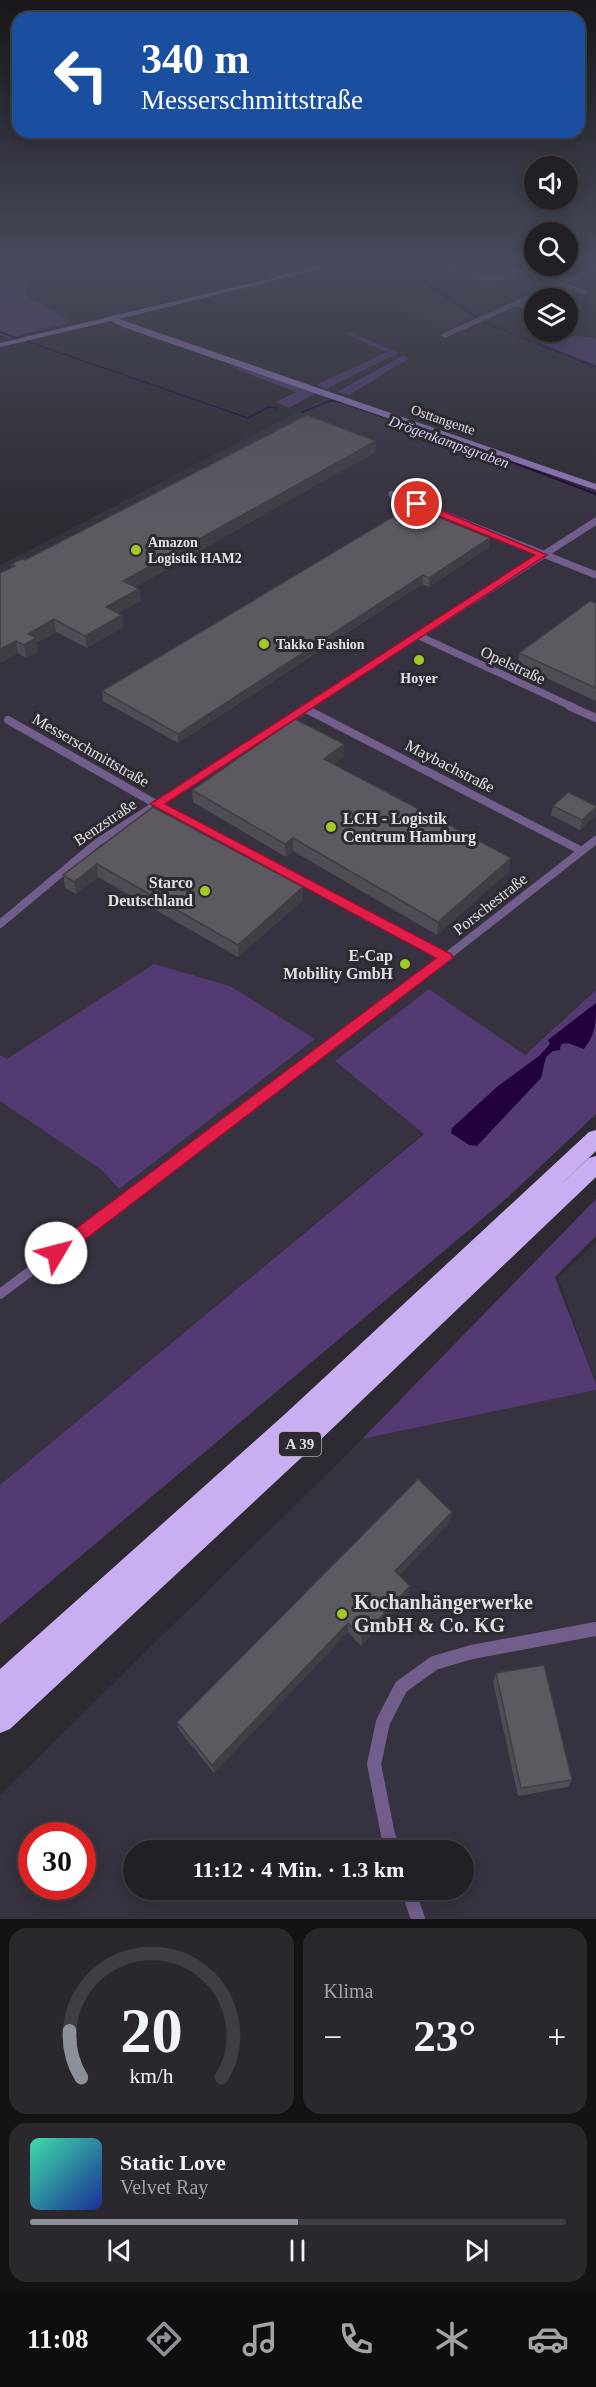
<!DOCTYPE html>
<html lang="de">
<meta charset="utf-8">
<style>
:root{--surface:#222025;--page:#2a282d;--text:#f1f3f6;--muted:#a2a3a7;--line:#3f3e42;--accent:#8c9099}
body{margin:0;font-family:"Times New Roman",serif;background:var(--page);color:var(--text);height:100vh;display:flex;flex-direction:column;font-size:22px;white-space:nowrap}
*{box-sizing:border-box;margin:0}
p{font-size:20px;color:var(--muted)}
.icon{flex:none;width:33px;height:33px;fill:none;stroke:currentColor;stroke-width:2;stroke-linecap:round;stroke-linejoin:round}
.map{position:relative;height:1919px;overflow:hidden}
.side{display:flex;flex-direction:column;gap:9px;padding:9px;background:#131214;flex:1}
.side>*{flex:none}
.guide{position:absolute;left:12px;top:12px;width:573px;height:126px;border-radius:18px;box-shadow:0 3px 15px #0003,0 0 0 2px var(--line);background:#1a4fa0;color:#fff;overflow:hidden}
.fabs{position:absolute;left:524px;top:156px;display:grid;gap:12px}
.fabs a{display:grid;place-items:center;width:54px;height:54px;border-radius:50%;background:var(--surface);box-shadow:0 3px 15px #0003,0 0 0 2px var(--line);font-size:30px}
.speed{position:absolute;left:18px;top:1822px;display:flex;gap:12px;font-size:30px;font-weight:700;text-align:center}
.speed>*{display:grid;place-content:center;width:78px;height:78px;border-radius:50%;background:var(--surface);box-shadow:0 3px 15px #0003,0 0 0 2px var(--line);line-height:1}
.speed .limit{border:9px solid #d22;background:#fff;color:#111}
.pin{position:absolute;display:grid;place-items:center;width:51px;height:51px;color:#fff;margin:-26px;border:3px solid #fff;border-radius:50%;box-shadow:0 2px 6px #0007}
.me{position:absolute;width:66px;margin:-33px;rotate:53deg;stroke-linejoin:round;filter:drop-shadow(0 0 4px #0008)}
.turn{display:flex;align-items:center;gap:21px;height:126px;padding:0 30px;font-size:27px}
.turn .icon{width:78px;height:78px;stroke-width:2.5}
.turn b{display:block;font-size:42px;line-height:51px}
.big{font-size:45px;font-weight:700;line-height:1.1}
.side .card{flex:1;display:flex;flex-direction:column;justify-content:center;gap:9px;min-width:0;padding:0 21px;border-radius:18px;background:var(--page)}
.side .dial{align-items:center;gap:0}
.dial svg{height:156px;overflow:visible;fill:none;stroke:var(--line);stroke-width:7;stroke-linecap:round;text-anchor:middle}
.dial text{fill:var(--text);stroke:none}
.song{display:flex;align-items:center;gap:18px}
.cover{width:72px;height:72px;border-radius:9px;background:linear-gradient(135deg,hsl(160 70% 55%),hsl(230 70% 35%))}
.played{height:6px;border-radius:3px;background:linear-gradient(90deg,var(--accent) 50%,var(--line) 50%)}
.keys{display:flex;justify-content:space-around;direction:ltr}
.heat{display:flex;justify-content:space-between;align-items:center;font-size:33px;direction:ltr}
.side .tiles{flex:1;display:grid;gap:9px;grid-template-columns:1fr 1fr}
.card:last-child{grid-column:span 2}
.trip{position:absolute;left:123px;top:1840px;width:351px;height:60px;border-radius:30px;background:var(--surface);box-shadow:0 3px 15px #0003,0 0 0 2px var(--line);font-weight:700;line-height:60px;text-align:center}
.dock{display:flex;height:96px;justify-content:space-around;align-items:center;background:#0e0d0f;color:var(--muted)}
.dock .icon{width:42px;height:42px}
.dock .on{color:var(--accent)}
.dock b{font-size:27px;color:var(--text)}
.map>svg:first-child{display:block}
</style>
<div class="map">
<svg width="596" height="1919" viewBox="0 0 596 1919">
<rect width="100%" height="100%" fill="#2d2a31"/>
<g fill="#37323f" fill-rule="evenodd">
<polygon points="435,292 473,317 443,330 418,321 424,318 397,308"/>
<polygon points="325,398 596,493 596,990 525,1055 429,989 335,1061 424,1133 0,1485 0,565"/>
<polygon points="596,1242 596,1384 558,1278"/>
<path d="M596,1390V1919H0V1795L362,1439ZM32,1836H82V1887H32ZM134,1851H464V1890H134Z"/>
</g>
<g fill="#533a73">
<polygon points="0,263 13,263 34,275 25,288 29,298 72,322 8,338 0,335"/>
<polygon points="349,331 398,353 326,389 316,385 387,352 346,334"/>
<polygon points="557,334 596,338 596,365 540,343"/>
<polygon points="404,355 408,359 349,395 337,392"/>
<polygon points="230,364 316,393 289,408 276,402 296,392 238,370"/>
<polygon points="154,964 230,986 315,1039 119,1189 102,1170 0,1101 0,1055 7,1059"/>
<polygon points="429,989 525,1055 596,990 596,1114 507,1198 0,1624 0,1485 424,1134 335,1061"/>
<polygon points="596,1199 596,1236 555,1277 596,1384 596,1390 362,1439"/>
</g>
<path fill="#21023c" d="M596,1003C596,1024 596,1033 584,1049L568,1043L561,1044L560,1050L553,1051L546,1057L541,1078L477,1146L469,1145L451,1133L452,1128L498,1086L539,1056L550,1044L548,1040Z"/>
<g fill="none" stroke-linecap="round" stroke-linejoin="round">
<g stroke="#21023c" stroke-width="1.5">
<polyline points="398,263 483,322 596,367"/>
<polyline points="0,332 248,418 269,407 277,408"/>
<polyline points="302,412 330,401 338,401 506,459"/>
</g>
<polyline stroke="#21023c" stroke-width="2" points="501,458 596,494"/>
<g stroke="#715e8c" stroke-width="5">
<polyline points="387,263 391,264"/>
<path d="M456,263L447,267C471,276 493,286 516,269"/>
<polyline points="585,263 596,268"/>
<polyline points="561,284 583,292"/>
<polyline points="517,304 534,309"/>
<polyline points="567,312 578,307"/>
<polyline points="445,335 596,268"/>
</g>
<g stroke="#715e8c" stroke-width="7">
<polyline points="392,494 596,575"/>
<polyline points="419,636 573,707"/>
<polyline points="307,707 596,521"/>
</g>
<g stroke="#715e8c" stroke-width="8">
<polyline points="569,706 596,718"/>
<polyline points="304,708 582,851"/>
<polyline points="8,720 156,804 446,958"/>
<polyline points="0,924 98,842 310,706"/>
<polyline points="364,1021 596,840"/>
</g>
<polyline stroke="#715e8c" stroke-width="10" points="0,1294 366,1019"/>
<g stroke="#715e8c" stroke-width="14">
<polyline points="394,1851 388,1835 374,1764 383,1722 401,1687 434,1663 472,1652 596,1629"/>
<polyline points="408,1890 418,1919"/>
</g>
<polygon fill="#9879c2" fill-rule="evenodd" points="334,263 345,263 119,319 596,484 596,490 123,327 111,321 0,347 0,343"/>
<polygon fill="#c9aef1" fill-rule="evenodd" points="596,1130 596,1151 554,1191 589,1158 596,1156 596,1177 315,1445 10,1729 0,1733 0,1669 284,1415 589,1132"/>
</g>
<g fill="#4f4d53">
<polygon points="375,452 135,587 139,589 141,601 118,613 122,615 123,627 87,648 56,632 37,642 38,651 26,658 18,653 0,663 12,564"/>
<polygon points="490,538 489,547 429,587 422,584 178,743 103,701 102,691"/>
<polygon points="596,603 596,701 518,665 519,653"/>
<polygon points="344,757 334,764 509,871 437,935 293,851 286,857 193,802 192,790"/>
<polygon points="553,806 595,816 580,830 551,815"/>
<polygon points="153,807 303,900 238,957 98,877 76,894 65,888 63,875"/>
<polygon points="452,1512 450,1522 399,1575 410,1586 409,1596 361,1646 348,1632 214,1773 179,1730 177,1722"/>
<polygon points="496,1673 572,1780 568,1787 518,1796 493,1682"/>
</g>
<g fill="#403e44">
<polygon points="376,441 375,452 125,593 123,581"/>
<polygon points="490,538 489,547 429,587 429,578"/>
<polygon points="423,575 422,584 178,743 178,734"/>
<polygon points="139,589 141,601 108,619 106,607"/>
<polygon points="122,615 123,627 87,648 85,636"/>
<polygon points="54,619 56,632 37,642 38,651 26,658 24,645 28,634"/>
<polygon points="16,641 18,653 0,663 0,649"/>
<polygon points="344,744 344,757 324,771 324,759"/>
<polygon points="596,807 595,816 580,830 582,820"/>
<polygon points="293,838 293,851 286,857 285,844"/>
<polygon points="511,858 509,871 437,935 438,922"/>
<polygon points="97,864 98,877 76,894 74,882"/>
<polygon points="303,887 303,900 238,957 238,945"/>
<polygon points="452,1512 450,1522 394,1581 395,1571"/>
<polygon points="410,1586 409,1596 361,1646 362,1637"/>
<polygon points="348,1623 348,1632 214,1773 212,1765"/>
</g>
<g fill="#5c5961" stroke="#403e44" stroke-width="1.5">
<polygon points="307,415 376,441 123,581 139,589 106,607 122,615 85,636 54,619 28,634 36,638 24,645 16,641 0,649 0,573 15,566 12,564 22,559 25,560"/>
<polygon points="411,506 490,538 429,578 423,575 178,734 102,691"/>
<polygon points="590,601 596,603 596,688 519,653"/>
<polygon points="295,719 344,744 324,759 511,858 438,922 293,838 285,844 192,790"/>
<polygon points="568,792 596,806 596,807 582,820 553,806"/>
<polygon points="153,807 303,887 238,945 97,864 74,882 63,875"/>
<polygon points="418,1479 452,1512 395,1571 410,1586 362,1637 348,1623 212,1765 177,1722"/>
<polygon points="544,1665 572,1780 521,1788 496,1673"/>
</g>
<linearGradient id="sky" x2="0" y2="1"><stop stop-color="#19171b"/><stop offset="0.49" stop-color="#464a5a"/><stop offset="1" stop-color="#464a5a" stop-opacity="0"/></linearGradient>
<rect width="596" height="532" fill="url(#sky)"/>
<polygon fill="#e11d48" stroke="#92132f" stroke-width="1.5" points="414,502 421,502 547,555 165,804 451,954 453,958 61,1258 56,1260 50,1258 47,1253 50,1248 436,958 150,804 535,555 414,506"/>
<g fill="#a3c926" stroke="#2d2a31" stroke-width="2">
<circle cx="136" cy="550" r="6"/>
<circle cx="264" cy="644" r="6"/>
<circle cx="419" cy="660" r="6"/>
<circle cx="331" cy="827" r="6"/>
<circle cx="205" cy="891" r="6"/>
<circle cx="405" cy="964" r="6"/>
<circle cx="342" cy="1614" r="6"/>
</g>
<g text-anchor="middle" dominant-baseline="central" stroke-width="6" stroke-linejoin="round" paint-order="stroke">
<g font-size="14" fill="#e1dfe4" stroke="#2d2a31">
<text transform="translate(443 420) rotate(19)">Osttangente</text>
</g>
<g font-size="14" font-weight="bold" fill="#e1dfe4" stroke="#2d2a31" text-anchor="start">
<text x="148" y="542">Amazon<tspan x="148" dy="16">Logistik HAM2</tspan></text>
<text x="276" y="644">Takko Fashion</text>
<text x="419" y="678" text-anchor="middle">Hoyer</text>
</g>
<g font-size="15" font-style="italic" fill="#ddcff5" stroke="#2d2a31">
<text transform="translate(449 442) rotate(20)">Drögenkampsgraben</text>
</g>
<rect fill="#2d2a31" stroke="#aba9ae" stroke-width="1.5" x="279" y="1432" width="42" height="24" rx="4.5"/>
<g font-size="15" font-weight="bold" fill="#e1dfe4">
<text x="300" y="1444">A 39</text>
</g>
<g font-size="16" fill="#e1dfe4" stroke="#2d2a31">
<text transform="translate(513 665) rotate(25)">Opelstraße</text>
<text transform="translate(91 750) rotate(30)">Messerschmittstraße</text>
<text transform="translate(450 766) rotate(27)">Maybachstraße</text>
<text transform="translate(105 822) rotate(-34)">Benzstraße</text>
<text transform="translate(490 904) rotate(-38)">Porschestraße</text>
</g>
<g font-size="16" font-weight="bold" fill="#e1dfe4" stroke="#2d2a31" text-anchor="end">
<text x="343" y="818" text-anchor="start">LCH - Logistik<tspan x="343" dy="18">Centrum Hamburg</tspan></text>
<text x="193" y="882">Starco<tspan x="193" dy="18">Deutschland</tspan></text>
<text x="393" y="955">E-Cap<tspan x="393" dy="18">Mobility GmbH</tspan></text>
</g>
<g font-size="20" font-weight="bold" fill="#e1dfe4" stroke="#2d2a31" text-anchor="start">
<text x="354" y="1602">Kochanhängerwerke<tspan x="354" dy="23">GmbH &amp; Co. KG</tspan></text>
</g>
</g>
</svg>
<div class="fabs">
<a><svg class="icon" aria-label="sound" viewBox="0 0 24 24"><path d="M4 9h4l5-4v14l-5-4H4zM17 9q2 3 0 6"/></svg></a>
<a><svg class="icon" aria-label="search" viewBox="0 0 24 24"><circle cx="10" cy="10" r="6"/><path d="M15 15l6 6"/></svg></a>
<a><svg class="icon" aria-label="layers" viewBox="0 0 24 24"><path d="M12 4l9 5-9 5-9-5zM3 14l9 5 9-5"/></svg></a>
</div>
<div class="speed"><div class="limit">30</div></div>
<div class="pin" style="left:417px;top:504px;background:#d93025"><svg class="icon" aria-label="arrive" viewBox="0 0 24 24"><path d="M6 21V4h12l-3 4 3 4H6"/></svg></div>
<svg class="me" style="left:56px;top:1253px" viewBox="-20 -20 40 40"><circle r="19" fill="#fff"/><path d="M0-13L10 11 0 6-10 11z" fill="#e11d48"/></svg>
<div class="trip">11:12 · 4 Min. · 1.3 km</div>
<div class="guide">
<div class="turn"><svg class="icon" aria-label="left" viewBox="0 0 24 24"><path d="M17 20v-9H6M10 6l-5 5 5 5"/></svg><div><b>340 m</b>Messerschmittstraße</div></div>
</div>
</div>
<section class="side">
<div class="tiles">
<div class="card dial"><svg viewBox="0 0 100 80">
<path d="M14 69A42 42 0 1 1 86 69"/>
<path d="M14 69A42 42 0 0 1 8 45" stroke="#8c9099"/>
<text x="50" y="56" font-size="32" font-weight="700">20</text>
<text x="50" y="72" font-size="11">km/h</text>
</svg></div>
<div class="card"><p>Klima</p>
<div class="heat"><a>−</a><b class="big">23°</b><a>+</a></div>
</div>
<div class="card">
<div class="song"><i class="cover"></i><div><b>Static Love</b><p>Velvet Ray</p></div></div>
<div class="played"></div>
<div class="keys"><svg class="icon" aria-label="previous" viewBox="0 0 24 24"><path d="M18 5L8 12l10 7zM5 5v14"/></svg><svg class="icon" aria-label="pause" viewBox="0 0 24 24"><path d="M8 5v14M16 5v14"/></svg><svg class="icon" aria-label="next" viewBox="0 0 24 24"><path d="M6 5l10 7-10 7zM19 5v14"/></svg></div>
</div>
</div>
</section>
<nav class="dock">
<b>11:08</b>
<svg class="icon on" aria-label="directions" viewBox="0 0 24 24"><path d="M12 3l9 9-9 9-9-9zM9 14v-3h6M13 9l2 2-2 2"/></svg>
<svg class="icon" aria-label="music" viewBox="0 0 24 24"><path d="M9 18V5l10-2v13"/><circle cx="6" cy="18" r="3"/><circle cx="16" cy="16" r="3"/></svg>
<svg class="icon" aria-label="phone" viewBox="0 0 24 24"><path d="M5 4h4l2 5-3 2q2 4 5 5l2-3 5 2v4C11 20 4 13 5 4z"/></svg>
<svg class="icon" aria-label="climate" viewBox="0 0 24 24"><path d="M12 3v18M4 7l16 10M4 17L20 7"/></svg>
<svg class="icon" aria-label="car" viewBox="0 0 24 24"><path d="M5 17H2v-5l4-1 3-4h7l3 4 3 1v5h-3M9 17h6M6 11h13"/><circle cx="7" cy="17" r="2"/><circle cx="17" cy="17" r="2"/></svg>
</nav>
